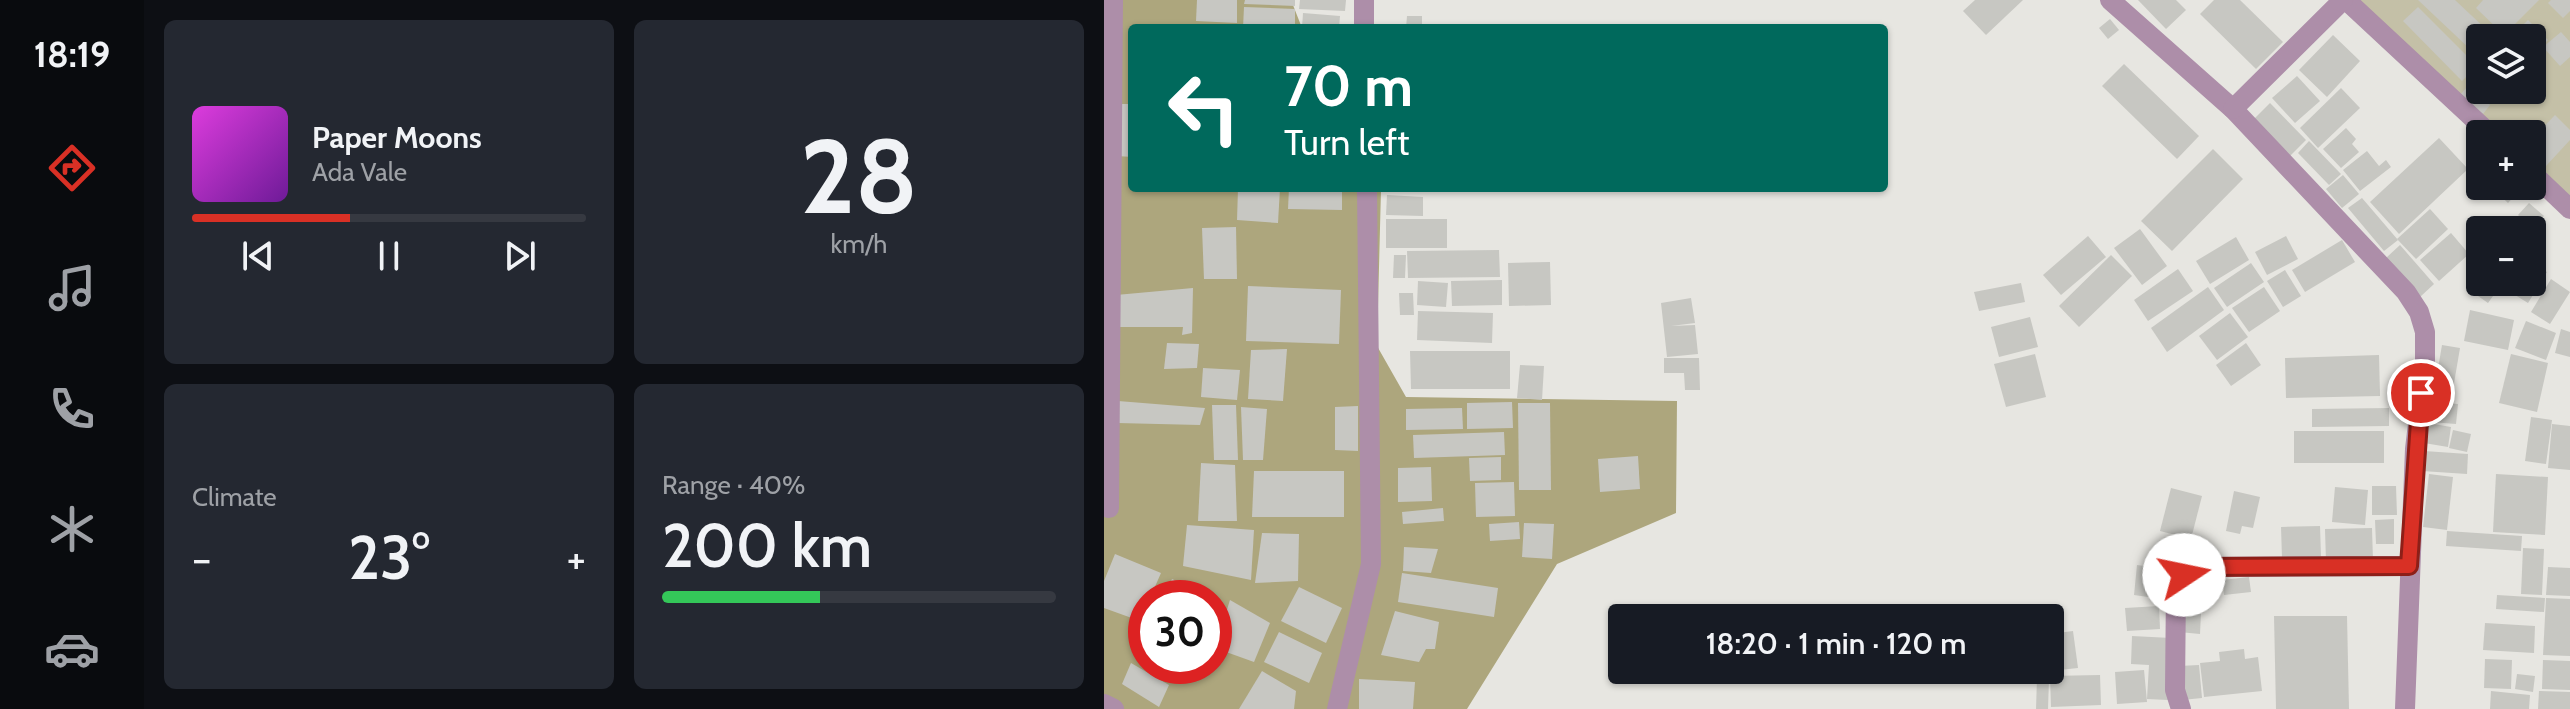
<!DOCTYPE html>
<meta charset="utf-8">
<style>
:root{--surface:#171b24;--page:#242831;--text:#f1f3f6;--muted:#9ea1a6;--line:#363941;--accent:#d93025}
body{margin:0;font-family:Cabin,sans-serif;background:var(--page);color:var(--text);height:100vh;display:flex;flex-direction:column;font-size:30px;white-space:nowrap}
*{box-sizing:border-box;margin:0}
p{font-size:26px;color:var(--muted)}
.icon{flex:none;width:44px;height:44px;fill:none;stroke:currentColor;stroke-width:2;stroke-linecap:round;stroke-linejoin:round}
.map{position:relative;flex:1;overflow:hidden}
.sheet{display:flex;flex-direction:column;gap:20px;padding:20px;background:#0d0f14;width:960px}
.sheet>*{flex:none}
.guide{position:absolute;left:24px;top:24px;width:760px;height:168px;border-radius:8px;box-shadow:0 2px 6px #0004;background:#00695c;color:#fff;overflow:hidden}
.fabs{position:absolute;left:1362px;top:24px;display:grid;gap:16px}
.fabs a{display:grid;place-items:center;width:80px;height:80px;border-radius:8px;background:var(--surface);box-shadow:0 2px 6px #0004;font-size:40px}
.speed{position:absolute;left:24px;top:580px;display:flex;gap:16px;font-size:40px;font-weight:700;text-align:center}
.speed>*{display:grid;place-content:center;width:104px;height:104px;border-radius:50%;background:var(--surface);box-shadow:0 2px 6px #0004;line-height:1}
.speed .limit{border:12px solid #d22;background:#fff;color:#111}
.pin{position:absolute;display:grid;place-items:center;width:68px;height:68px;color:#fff;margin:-34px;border:4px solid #fff;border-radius:50%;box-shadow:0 2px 8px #0007}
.me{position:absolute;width:88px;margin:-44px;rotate:79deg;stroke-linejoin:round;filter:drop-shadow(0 0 6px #0008)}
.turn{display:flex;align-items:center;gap:28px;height:168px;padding:0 24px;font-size:36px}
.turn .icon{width:104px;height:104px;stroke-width:2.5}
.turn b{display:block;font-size:56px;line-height:68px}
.big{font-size:60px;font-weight:600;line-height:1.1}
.sheet .tile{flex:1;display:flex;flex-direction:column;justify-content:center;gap:12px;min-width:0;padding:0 28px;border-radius:12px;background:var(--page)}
.sheet .dial{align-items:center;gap:0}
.dial b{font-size:104px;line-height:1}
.song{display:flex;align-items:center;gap:24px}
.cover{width:96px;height:96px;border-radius:12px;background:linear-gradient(135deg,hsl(300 70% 55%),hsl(280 70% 35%))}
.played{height:8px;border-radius:4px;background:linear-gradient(90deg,var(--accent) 40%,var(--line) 40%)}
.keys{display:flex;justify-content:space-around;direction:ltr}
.heat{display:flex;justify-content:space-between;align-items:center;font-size:44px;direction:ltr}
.charge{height:12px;border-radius:6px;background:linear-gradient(90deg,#34c759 40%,var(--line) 0)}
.sheet .tiles{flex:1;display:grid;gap:20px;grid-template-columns:repeat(2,1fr)}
.trip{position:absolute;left:504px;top:604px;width:456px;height:80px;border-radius:8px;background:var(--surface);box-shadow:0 2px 6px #0004;font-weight:600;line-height:80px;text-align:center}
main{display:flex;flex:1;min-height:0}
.tab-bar{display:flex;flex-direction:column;width:144px;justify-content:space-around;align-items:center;background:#090b0e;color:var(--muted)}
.tab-bar .icon{width:56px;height:56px}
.tab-bar .active{color:var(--accent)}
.tab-bar b{font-size:36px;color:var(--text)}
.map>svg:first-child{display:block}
</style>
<main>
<nav class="tab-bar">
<b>18:19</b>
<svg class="icon active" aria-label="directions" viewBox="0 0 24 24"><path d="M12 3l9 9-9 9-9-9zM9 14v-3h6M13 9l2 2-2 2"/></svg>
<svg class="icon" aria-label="music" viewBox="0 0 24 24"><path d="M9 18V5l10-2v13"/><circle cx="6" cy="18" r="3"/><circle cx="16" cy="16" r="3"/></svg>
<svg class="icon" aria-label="phone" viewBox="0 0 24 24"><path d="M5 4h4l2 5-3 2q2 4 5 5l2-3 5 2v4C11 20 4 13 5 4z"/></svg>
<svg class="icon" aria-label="climate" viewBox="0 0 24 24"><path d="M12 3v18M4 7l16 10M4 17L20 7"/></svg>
<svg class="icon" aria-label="car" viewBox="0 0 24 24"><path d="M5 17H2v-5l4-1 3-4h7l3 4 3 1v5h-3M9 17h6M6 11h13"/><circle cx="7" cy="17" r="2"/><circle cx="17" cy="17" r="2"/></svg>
</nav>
<section class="sheet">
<div class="tiles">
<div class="tile">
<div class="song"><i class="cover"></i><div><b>Paper Moons</b><p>Ada Vale</p></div></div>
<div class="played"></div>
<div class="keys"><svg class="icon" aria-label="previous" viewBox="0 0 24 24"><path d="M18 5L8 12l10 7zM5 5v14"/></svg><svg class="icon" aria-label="pause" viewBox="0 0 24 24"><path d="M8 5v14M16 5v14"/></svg><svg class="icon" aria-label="next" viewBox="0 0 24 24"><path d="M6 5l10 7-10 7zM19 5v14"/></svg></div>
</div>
<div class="tile dial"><b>28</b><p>km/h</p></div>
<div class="tile"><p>Climate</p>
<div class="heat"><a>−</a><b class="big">23°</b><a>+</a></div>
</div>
<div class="tile"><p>Range · 40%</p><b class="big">200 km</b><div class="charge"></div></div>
</div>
</section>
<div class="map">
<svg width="1466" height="709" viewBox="0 0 1466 709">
<rect width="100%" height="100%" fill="#e7e6e1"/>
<path fill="#c4c0a7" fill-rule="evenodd" d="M1241,0H1466V206L1428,171V134H1387ZM1376,38H1428V90H1376Z"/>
<path fill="#ada67d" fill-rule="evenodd" d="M0,0H187L198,28H28V188H377L277,189L273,346L302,397L573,401L572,513L453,564L363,709H0ZM42,598H110V666H42Z"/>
<g fill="#c7c7c2">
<polygon points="93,0 133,0 133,23 92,21"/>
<polygon points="141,0 191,0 191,6 140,4"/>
<polygon points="196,0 242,0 241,11 195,9"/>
<polygon points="871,0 919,0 882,35 859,11"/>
<polygon points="1034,0 1072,0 1082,10 1062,29"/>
<polygon points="1110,0 1136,0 1179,42 1152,69 1096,14"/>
<polygon points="1314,0 1351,0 1384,31 1367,50"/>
<polygon points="1379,0 1435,0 1400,35 1372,8"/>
<polygon points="1447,0 1466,0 1466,11 1459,18 1444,3"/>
<polygon points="140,7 191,9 191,28 139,28"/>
<polygon points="1314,7 1373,66 1358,81 1299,21"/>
<polygon points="199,13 236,16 235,28 198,28"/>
<polygon points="303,16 318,16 318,28 302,28"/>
<polygon points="1006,19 1015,30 1004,39 995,28"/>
<polygon points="1424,20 1444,40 1428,55 1428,38 1406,38"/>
<polygon points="1457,32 1466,42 1466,57 1456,66 1439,47"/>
<polygon points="1229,35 1256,61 1223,97 1195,70"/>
<polygon points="1020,64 1095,136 1073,159 998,86"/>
<polygon points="1193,76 1216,101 1191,123 1168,98"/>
<polygon points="1364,86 1386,105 1379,114 1356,95"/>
<polygon points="1237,88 1256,108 1214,148 1196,128"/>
<polygon points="1166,103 1202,140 1185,157 1148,121"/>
<polygon points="15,104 28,104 28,157 13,156"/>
<polygon points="1451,115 1466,130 1466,140 1442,166 1428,153 1428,139"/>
<polygon points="1242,128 1252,139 1248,144 1255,152 1237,168 1219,149"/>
<polygon points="1335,138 1364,169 1295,234 1266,202"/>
<polygon points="1205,141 1237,174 1225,185 1194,153"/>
<polygon points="1109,149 1139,179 1068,251 1037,221"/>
<polygon points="1263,151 1275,166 1282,160 1287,167 1256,191 1239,170"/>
<polygon points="1239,175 1255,194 1238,208 1222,189"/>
<polygon points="1386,186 1410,186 1415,191 1404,203"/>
<polygon points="134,188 176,188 174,223 133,220"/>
<polygon points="185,188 238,188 238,210 184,209"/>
<polygon points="283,195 319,197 319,216 282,215"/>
<polygon points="1258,198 1294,240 1280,251 1244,208"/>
<polygon points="1425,203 1440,216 1428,228 1414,215"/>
<polygon points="1326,209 1344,229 1312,259 1293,239"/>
<rect x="282" y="219" width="61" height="29"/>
<polygon points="132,227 133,279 100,279 98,228"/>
<polygon points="1036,229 1063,266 1038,285 1010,248"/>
<polygon points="1347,233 1365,254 1335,281 1316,260"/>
<polygon points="984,236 1002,257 957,295 939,275"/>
<polygon points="1182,236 1194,259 1163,275 1151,252"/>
<polygon points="1132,237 1145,260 1106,284 1092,261"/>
<polygon points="1238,240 1251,262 1201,292 1188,270"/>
<polygon points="1296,245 1330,284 1316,297 1282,258"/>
<polygon points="395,250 396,277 304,278 303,251"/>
<polygon points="290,255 302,255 301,278 289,278"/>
<polygon points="1007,255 1028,276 975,327 955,306"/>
<polygon points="446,262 447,305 405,306 404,263"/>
<polygon points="1147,263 1160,282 1123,307 1110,288"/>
<polygon points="1428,263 1443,272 1424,303 1403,290 1408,282 1428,282"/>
<polygon points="1074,269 1089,291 1044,321 1030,300"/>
<polygon points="1181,270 1197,296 1179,307 1163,281"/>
<polygon points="1376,272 1376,282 1399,282 1384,303 1364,289"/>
<polygon points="1447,279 1466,292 1446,324 1427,312"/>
<polygon points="398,280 398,305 348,306 347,281"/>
<polygon points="314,281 344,283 342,307 313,305"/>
<polygon points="917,283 921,302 875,311 870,292"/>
<polygon points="144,286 237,290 235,344 142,341"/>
<polygon points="1104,287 1120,310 1063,352 1047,328"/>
<polygon points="1160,287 1176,311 1145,332 1128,308"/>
<polygon points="89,288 88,333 78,335 79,327 12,327 12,295"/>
<polygon points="295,293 309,293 310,315 296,315"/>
<polygon points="587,298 591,323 567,326 591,325 594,354 563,357 557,303"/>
<polygon points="1366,310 1410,320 1404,350 1360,341"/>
<polygon points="314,311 389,313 388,343 313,340"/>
<polygon points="1126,313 1144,337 1113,360 1095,336"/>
<polygon points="926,317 934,347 895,357 887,327"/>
<polygon points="1422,321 1452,333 1442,360 1411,348"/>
<polygon points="1457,329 1466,332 1466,357 1451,353"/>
<polygon points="63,343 95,344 93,368 60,369"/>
<polygon points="1142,343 1157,365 1127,386 1112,365"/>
<polygon points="1338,345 1356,348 1348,395 1330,392"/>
<polygon points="183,349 179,401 144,399 147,350"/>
<polygon points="306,351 406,351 406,389 307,389"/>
<polygon points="931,354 942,397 902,407 890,364"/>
<polygon points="1407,354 1444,363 1433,412 1395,403"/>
<polygon points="1275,355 1276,396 1182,398 1181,358"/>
<polygon points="560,358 595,358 596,390 581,390 580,373 560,373"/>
<polygon points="416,365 440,366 438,400 413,398"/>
<polygon points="99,368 136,370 133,400 97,397"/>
<polygon points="14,401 101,408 96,425 13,423"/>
<polygon points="408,402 409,428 363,429 363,403"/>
<polygon points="1329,402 1354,404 1352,424 1327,422"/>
<polygon points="414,403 446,403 447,490 415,490"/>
<polygon points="108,405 132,405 134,460 110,460"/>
<polygon points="254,406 254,451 231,450 231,407"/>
<polygon points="137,407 163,409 159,460 139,460"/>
<polygon points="358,408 359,429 302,430 302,409"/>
<polygon points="1285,408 1285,426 1208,427 1208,409"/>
<polygon points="1427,417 1448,420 1442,464 1421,461"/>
<polygon points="1324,423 1347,427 1344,447 1320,443"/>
<polygon points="1448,424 1466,426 1466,470 1444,468"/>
<polygon points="1349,430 1367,434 1363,452 1345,448"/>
<rect x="1190" y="431" width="90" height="32"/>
<polygon points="400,432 401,455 310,458 309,435"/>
<polygon points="1320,451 1364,454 1363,474 1318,471"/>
<polygon points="534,456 536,489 496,492 494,459"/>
<polygon points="397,457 397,480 366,481 365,458"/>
<polygon points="97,463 131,465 133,521 94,521"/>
<polygon points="327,467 328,501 294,502 294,468"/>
<polygon points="150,471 240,471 240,517 148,517"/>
<polygon points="1325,474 1349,477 1343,530 1319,527"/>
<polygon points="1392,474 1444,477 1441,535 1389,532"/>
<polygon points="410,482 411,516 372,517 371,483"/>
<polygon points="1268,486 1292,486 1293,515 1268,515"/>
<polygon points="1231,487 1264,490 1261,525 1228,522"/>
<polygon points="1067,488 1098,496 1087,539 1056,531"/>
<polygon points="1130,491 1156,497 1149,528 1138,526 1136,534 1122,531"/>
<polygon points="339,508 340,521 299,524 298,512"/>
<polygon points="1290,519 1290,544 1272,544 1271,520"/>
<polygon points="415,522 416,539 386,541 385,524"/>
<polygon points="420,523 450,524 448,559 418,557"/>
<polygon points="83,525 150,530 147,580 79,566"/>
<polygon points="1216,526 1217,557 1178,558 1177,527"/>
<polygon points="1268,528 1269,561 1222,562 1221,529"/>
<polygon points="1343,531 1418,536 1417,551 1342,546"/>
<polygon points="158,533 195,534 194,581 151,583"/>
<polygon points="300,547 334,549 327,573 299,571"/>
<polygon points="1419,548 1440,549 1438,595 1417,594"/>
<polygon points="11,554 57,573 46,598 42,598 36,621 0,608 0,581"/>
<polygon points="1033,565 1062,569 1058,599 1030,595"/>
<polygon points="1444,567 1466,568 1466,596 1442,595"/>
<polygon points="298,573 394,588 390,617 294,602"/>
<polygon points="1145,577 1147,592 1120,595 1118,580"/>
<polygon points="68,579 115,599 110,610 110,598 60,598"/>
<polygon points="195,587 238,608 222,643 177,621"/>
<polygon points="1077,591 1098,592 1096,634 1075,632"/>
<polygon points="1393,595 1441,598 1440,612 1392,609"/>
<polygon points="1442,598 1466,599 1466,656 1439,655"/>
<polygon points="126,600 166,623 150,662 111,648"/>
<polygon points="1055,606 1056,629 1023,631 1021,608"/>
<polygon points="291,611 335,622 331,649 322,649 315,662 277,655"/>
<polygon points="1170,616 1243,616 1245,709 1172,709"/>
<polygon points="1381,623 1431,626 1430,653 1379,650"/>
<polygon points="969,631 974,668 946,671 946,634"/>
<polygon points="175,632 218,653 205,683 160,662"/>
<polygon points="1028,636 1067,638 1064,700 1043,699 1045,665 1027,664"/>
<polygon points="1140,649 1141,659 1154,657 1158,691 1100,697 1096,663 1116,661 1115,652"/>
<polygon points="1381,659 1408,660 1407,689 1380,688"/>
<polygon points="1439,660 1466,661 1466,690 1438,689"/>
<polygon points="27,663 65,685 55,707 18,684"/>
<polygon points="1095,665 1098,698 1078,700 1075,666"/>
<polygon points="1040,670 1043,702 1013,704 1011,672"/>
<polygon points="158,671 192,691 190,709 135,709"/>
<polygon points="1413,674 1431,676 1429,692 1411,689"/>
<polygon points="996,675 997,705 947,707 946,676"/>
<polygon points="933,678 945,679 944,709 932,709"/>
<polygon points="255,679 311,682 309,709 255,709"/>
<polygon points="1387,691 1426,695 1425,709 1386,709"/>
<polygon points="1435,691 1466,692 1466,709 1434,709"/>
</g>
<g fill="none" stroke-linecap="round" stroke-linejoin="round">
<g stroke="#ad8ea9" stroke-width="20">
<polyline points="260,0 260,28"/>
<polyline points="1006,0 1129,109 1302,292 1315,312 1321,332 1321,365 1311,449 1301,709"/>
<polyline points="1242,0 1386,134"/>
<polyline points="1129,109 1239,0"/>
<polyline points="1428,173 1466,209"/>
<polyline points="5,508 9,0"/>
<polyline points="0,704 10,709"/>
<polyline points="233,709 267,564 263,188"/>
<polyline points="1077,709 1071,690 1072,587 1080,575 1093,567 1305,566"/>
</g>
</g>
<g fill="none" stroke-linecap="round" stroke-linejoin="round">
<g stroke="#8d1f18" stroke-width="20">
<polyline id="route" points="1080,575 1093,567 1305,566 1317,393"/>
</g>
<use href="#route" stroke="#d93025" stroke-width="14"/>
</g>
</svg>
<div class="fabs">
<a><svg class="icon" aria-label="layers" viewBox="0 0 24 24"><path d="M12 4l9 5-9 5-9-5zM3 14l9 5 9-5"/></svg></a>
<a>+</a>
<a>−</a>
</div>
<div class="speed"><div class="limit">30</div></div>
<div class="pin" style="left:1317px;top:393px;background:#d93025"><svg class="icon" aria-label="arrive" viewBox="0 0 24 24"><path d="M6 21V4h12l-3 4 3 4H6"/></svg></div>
<svg class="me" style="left:1080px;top:575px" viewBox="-20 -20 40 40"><circle r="19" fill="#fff"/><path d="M0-13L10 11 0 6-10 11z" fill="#d93025"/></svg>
<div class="trip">18:20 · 1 min · 120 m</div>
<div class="guide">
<div class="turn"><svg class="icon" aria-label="left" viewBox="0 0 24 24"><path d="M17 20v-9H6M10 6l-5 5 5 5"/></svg><div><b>70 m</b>Turn left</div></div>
</div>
</div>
</main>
